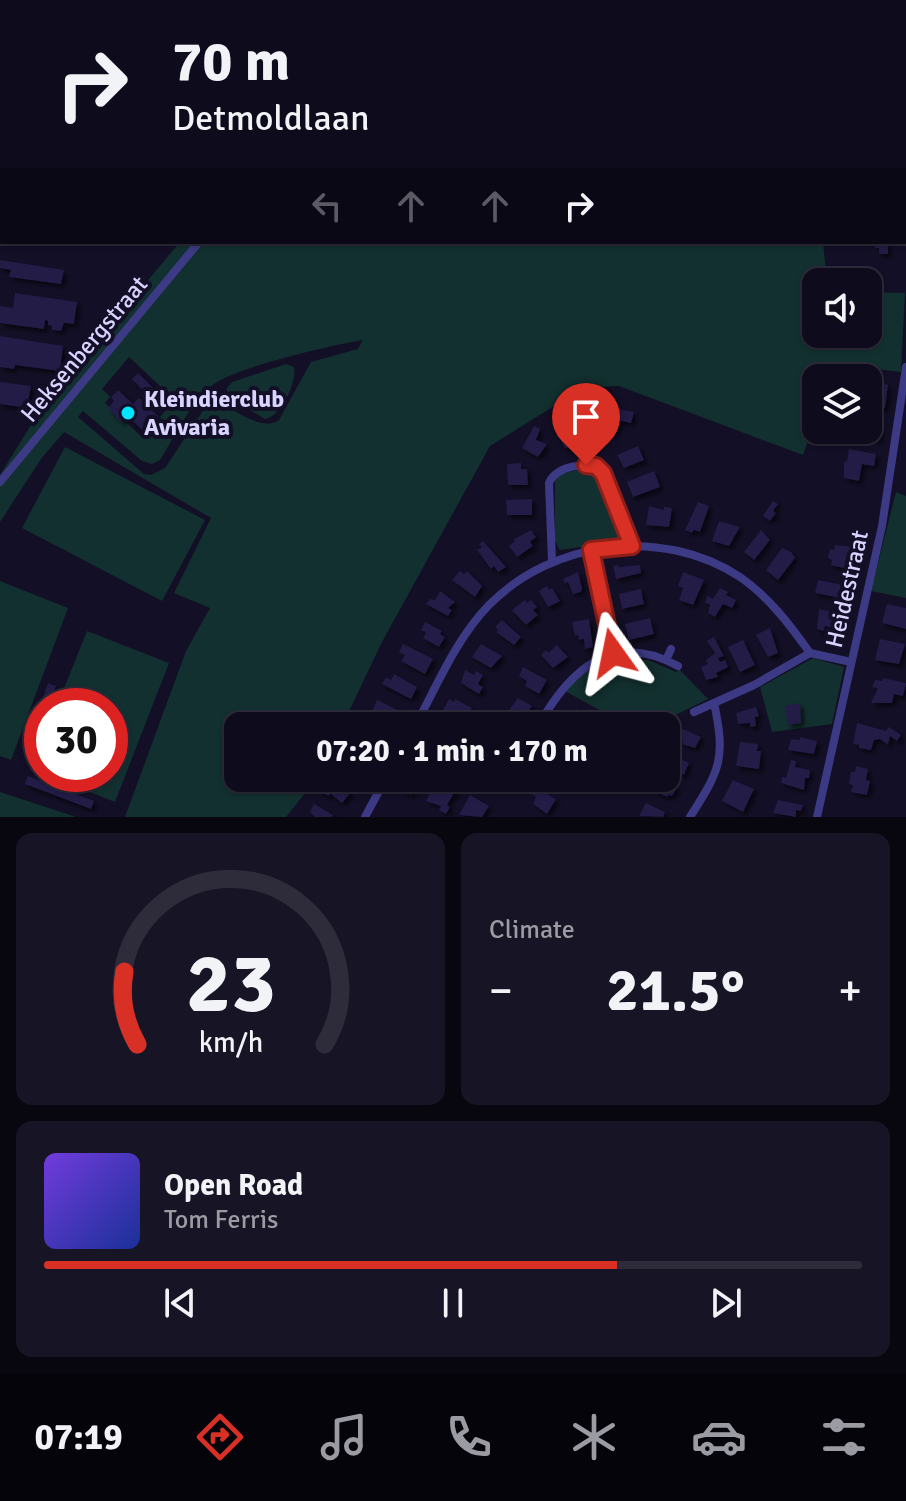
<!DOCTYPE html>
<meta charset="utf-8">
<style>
:root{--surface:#0e0b1c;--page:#171425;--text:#f1f3f6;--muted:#9b9ba3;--line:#2e2b3b;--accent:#d93025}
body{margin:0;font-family:Signika,sans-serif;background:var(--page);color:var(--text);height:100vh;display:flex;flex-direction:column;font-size:30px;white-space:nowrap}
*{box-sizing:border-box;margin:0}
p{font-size:26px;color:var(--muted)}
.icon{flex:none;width:44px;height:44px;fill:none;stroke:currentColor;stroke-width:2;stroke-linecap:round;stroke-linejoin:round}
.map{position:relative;height:817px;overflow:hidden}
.panel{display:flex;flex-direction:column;gap:16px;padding:16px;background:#08060f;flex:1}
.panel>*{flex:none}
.hud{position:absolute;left:0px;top:0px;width:906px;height:244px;box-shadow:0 2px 6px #0004,0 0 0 2px var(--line);background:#0e0b1c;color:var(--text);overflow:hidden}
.buttons{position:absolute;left:802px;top:268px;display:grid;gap:16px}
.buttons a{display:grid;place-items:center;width:80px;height:80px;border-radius:16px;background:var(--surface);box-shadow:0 2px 6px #0004,0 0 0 2px var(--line);font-size:40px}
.speed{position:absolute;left:24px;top:688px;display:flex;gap:16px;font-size:40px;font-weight:700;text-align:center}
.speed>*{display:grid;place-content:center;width:104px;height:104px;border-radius:50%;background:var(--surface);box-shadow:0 2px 6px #0004,0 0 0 2px var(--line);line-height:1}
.speed .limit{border:12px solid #d22;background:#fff;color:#111}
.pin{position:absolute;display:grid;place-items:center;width:68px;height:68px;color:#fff;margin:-82px -34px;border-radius:50% 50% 50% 0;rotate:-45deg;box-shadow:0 0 8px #0007}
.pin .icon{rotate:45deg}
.me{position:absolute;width:88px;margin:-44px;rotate:348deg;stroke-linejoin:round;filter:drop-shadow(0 0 6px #0008)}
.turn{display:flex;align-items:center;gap:28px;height:168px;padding:0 40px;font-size:36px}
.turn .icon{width:104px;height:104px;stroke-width:2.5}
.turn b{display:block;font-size:56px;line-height:68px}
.lanes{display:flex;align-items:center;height:76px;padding:0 40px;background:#0003;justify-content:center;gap:40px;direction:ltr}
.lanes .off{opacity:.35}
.big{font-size:60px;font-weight:700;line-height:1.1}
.panel .tile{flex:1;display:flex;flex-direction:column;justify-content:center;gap:12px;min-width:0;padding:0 28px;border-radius:16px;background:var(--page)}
.panel .dial{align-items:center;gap:0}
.dial svg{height:208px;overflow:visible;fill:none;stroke:var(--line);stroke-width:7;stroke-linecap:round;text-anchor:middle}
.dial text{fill:var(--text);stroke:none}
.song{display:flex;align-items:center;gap:24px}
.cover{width:96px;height:96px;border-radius:12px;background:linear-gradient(135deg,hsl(260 70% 55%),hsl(230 70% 35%))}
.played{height:8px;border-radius:4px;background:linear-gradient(90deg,var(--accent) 70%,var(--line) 70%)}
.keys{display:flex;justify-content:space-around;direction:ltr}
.heat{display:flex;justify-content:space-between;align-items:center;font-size:44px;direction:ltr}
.panel .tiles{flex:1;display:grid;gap:16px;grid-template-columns:1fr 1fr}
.tile:last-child{grid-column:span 2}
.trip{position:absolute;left:224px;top:712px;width:456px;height:80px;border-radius:16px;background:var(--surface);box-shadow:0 2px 6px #0004,0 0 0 2px var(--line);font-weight:700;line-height:80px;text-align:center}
.tab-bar{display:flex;height:128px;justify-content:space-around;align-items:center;background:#06040b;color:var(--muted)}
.tab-bar .icon{width:56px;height:56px}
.tab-bar .selected{color:var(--accent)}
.tab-bar b{font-size:36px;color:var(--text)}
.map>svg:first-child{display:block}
</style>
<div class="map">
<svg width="906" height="817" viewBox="0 0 906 817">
<defs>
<filter id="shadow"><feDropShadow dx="3.5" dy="3.5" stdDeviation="2" flood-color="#0009"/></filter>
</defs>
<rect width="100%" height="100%" fill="#130f26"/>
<g fill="#12302f" fill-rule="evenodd">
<polygon points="351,0 814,0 815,2 354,2"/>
<path d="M180,242H823L827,282H816V334H868V292L905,293L901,372L835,364L830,378H816V418L803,455L619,386L583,388L490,446L382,642L342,726H238V778H317L286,817H125L186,651L210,608L174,593L211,518L64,432L41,459L0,522V475L44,404ZM363,340L358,349L311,362L279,420C261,433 229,406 212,397L165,468L151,475L144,474L78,417L83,411L142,461L152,464L160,460C174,438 193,398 214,384C238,367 331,345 363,340ZM129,357L175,400L142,437L105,403L110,397L102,389Z"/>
<path d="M286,364L294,367C297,382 281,417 265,419L227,396V388L232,382Z"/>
<polygon points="65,447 205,520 162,601 22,528"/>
<polygon points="588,468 600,473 622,536 616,542 560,550 555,541 555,478 560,474"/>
<polygon points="896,492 906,496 906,598 871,591"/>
<polygon points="0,581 68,608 11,760 0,756"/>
<polygon points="87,631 169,663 115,802 44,774 110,774 110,706 57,706"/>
<polygon points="813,658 844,667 832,724 772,732 760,687"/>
<path d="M629,659L648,660L676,672L679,669L708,699L653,726H628L565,691C583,671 602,660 629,659Z"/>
<polygon points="0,792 76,817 0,817"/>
</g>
<g fill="#241b47" filter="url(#shadow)">
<polygon points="875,242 888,242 888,254 879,254 879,248 875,248"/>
<polygon points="0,260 64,270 61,284 9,277 11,270 0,268"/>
<polygon points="15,293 77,302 74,324 64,323 61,331 52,330 52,326 48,325 48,321 45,320 44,329 0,323 0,306 13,308"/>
<polygon points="0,336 63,346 60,371 15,365 14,369 0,367"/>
<polygon points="138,373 164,398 158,405 142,393 143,391 132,379"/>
<polygon points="871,380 888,385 885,408 868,407 868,386"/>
<polygon points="0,382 31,386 27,408 0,404"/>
<polygon points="118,390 133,404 139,398 159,417 144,432 128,416 121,422 108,408 114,401 111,397"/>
<polygon points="608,407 634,412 631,423 621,421 617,424 614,434 608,432 610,422 605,421 606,416 600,415 602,408 607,410"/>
<polygon points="571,419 577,447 565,448 560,438 561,430 557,423"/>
<polygon points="534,426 540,429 536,440 547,444 538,457 522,448"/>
<polygon points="868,426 880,427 878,440 855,434 856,430 868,430"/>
<polygon points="638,446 644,460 624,468 617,455"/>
<polygon points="849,449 876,454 874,466 862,464 859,481 844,478 844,462 847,461"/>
<polygon points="521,463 521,469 527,469 528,485 508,485 507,464"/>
<polygon points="654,471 660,487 633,497 627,482"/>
<polygon points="532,499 532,515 507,515 506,500"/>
<polygon points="773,501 778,504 773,511 776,513 770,521 763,516"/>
<polygon points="698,502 709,506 700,532 694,530 692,533 685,530"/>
<polygon points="649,506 664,510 664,507 672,508 669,527 646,525"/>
<polygon points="719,521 740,527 729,546 712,541"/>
<polygon points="531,530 536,537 530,542 533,546 517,557 509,546 515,541 514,539"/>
<polygon points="761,530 770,540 754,560 744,552"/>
<polygon points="483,541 506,567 498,572 494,566 491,569 477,550 482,547 479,544"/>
<polygon points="835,545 855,547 853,556 847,555 844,568 831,565 832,560 828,558 830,549 834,550"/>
<polygon points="782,548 791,552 795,558 778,580 766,570"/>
<polygon points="618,565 619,567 640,565 641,573 616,579 613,566"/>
<polygon points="460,571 464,574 467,571 482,586 475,597 452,580"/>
<polygon points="578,572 582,588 581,592 573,594 568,582 565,583 563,579"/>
<polygon points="683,572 704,580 693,605 679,600 683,588 678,586"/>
<polygon points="818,580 843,585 840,598 815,593"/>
<polygon points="547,586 549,590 552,588 560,601 548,607 539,591"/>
<polygon points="720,588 728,592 726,595 736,600 732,608 723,604 715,617 708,613 710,605 705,602 708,596 713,599"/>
<polygon points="641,589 644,604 622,609 619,594"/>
<polygon points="440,591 455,602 448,608 452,610 448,616 426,604 430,599 435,600"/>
<polygon points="525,600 527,603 531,600 537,607 533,610 538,615 526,625 512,610"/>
<polygon points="887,604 906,608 906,629 882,623"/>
<polygon points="819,609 841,614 839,623 834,623 833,628 825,626 824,631 817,629"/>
<polygon points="650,618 654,634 629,640 625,624"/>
<polygon points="589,619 593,647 585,649 584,639 579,640 578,635 575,636 572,622"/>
<polygon points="502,620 521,637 514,645 496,632 498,630 495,627"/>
<polygon points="425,622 442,631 440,634 445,637 439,647 423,638 426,632 421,630"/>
<polygon points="770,628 778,653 768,657 756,635"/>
<polygon points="714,637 724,656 718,658 720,662 725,660 728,667 716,673 718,677 706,680 701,667 708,664 706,660 715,653 707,641"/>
<polygon points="880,639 905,644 899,664 875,660"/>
<polygon points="743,640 755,665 740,672 728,647"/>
<polygon points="403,644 433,659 425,674 401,661 405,655 399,652"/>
<polygon points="481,644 502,656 491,668 472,657"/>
<polygon points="557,645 568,657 553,668 541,655 546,650 548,653"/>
<polygon points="523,667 547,680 539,694 525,686 527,681 519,676"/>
<polygon points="465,670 474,675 476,671 483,675 478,684 483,687 479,694 461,683"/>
<polygon points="394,674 417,687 411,699 382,684 386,677 391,680"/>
<polygon points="883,678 906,683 903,696 894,694 892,703 871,703 878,688 872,687 875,680 882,681"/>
<polygon points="48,683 56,686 48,706 40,706"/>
<polygon points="518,698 532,706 523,719 508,711"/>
<polygon points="449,699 454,702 455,699 472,708 463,721 443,710"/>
<polygon points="377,700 400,711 399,714 401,715 397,723 394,721 393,724 372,711"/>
<polygon points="800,703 801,723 788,725 785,706"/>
<polygon points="756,707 759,716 755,717 756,726 750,727 750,723 738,724 736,713"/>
<polygon points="576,709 592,715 602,723 600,726 577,726 569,722"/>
<polygon points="857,723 886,731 889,727 901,735 897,741 890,736 888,745 880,739 874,740 871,750 859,748 859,745 853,744"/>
<polygon points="683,729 701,737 695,748 682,744 683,741 679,739"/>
<polygon points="800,737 817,741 814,754 788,750 791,739 800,740"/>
<polygon points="740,742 758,744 757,751 761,751 759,769 736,766"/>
<polygon points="667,752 689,763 684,775 675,771 676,766 672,764 670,768 666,766"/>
<polygon points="791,760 796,761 795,767 810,770 809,778 805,778 804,790 781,783 782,777 786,778"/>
<polygon points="856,766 868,769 866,780 870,781 867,795 851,792 853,785 849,784 851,772 855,772"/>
<polygon points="28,776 94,801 91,809 25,784"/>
<polygon points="330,778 351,792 342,803 330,793 329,796 317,791 320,784 325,786"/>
<polygon points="406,778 422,778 411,795 401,789"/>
<polygon points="438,778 457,788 447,805 450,807 446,814 439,810 441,806 426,801"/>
<polygon points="545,778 568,778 562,787"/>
<polygon points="657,778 677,788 672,796 668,795 667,797 651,789"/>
<polygon points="733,780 754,789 743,812 722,801"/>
<polygon points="533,787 556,799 547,814 533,804 536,797 530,793"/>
<polygon points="470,795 489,806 482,817 459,815"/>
<polygon points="778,800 803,805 801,811 796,810 796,817 773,813"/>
<polygon points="646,803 665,812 663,817 639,816"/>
<polygon points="314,804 333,815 332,817 315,817 310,812"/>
</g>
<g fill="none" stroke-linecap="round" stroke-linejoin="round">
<g stroke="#3d3a85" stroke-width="8">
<polyline points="905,0 906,37"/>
<polyline points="0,482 199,242"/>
<polyline points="591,550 613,653"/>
<path d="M552,561L549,483C556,465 590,460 603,473L632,546"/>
<polyline points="666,660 671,649"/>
<polyline points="694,712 754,685 810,653"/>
<path d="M415,726C437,686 456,639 488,606C552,540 663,526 740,577C769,597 790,625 810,653L851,662"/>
<path d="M538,726C570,670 611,630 678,666"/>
<path d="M472,778C486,786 497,792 509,778"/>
<polyline points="365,817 386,778"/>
<path d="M690,817C720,770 726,759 714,703"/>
<polyline points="817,817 882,526 906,367"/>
</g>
</g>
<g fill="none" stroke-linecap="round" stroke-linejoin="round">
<g stroke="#8d1f18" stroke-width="20">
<polyline id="route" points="586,465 596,466 603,473 632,546 591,550 613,653"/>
</g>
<use href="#route" stroke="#d93025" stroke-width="14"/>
</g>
<circle fill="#00e5ff" stroke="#130f26" stroke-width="3" cx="128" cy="413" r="8"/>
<g text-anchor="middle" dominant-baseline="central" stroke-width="8" stroke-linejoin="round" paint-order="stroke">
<g font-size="24" fill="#d9d4ff" stroke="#130f26">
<text transform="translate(84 349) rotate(-50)">Heksenbergstraat</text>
<text transform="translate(847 589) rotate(-77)">Heidestraat</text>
</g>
<g font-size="24" font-weight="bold" fill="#d9d4ff" stroke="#130f26" text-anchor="start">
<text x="144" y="399">Kleindierclub<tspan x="144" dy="28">Avivaria</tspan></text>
</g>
</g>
</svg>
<div class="buttons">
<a><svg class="icon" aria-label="sound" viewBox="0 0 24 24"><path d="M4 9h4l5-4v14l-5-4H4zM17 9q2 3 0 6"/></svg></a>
<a><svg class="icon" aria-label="layers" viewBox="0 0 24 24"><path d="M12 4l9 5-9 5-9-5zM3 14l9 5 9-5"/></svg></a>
</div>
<div class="speed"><div class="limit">30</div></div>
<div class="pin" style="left:586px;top:465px;background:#d93025"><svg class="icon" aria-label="arrive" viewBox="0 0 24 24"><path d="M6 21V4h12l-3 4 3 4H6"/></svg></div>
<svg class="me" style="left:613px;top:653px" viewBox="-20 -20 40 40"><path d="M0-17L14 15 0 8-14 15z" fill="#d93025" stroke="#fff" stroke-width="4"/></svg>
<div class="trip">07:20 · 1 min · 170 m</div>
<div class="hud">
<div class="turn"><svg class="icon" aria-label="right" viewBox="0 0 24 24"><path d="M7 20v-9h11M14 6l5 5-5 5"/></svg><div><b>70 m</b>Detmoldlaan</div></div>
<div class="lanes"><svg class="icon off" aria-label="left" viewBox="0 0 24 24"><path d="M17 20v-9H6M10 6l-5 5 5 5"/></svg><svg class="icon off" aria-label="ahead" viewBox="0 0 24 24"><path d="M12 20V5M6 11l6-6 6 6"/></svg><svg class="icon off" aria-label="ahead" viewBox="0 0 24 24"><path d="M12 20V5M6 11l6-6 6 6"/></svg><svg class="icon" aria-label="right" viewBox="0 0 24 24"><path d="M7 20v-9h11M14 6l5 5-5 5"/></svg></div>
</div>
</div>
<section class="panel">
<div class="tiles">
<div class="tile dial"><svg viewBox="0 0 100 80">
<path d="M14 69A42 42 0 1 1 86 69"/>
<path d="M14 69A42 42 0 0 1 9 41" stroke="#d93025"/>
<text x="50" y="56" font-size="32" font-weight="700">23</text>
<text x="50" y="72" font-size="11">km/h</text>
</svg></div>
<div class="tile"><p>Climate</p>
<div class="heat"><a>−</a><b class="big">21.5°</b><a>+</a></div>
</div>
<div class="tile">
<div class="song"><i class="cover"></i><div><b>Open Road</b><p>Tom Ferris</p></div></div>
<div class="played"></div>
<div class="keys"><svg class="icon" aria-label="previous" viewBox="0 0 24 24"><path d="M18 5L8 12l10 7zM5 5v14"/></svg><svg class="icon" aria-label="pause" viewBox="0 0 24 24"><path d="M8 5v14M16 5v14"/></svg><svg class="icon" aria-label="next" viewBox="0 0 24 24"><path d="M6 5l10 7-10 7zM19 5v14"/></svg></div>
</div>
</div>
</section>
<nav class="tab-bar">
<b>07:19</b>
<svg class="icon selected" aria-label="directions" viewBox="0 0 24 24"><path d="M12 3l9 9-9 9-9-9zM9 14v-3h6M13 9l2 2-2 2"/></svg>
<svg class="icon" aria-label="music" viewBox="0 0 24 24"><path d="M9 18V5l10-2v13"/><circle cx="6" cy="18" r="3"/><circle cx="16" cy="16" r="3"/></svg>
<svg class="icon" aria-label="phone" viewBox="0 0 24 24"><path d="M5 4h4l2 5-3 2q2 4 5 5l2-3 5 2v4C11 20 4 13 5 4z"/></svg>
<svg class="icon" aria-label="climate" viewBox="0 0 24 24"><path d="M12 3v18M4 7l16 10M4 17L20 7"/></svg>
<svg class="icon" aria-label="car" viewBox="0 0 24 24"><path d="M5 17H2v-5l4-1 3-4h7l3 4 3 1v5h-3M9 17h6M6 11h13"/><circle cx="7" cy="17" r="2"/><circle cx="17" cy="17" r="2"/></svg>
<svg class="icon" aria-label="filters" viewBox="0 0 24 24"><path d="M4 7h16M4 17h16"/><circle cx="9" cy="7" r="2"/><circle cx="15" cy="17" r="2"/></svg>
</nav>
